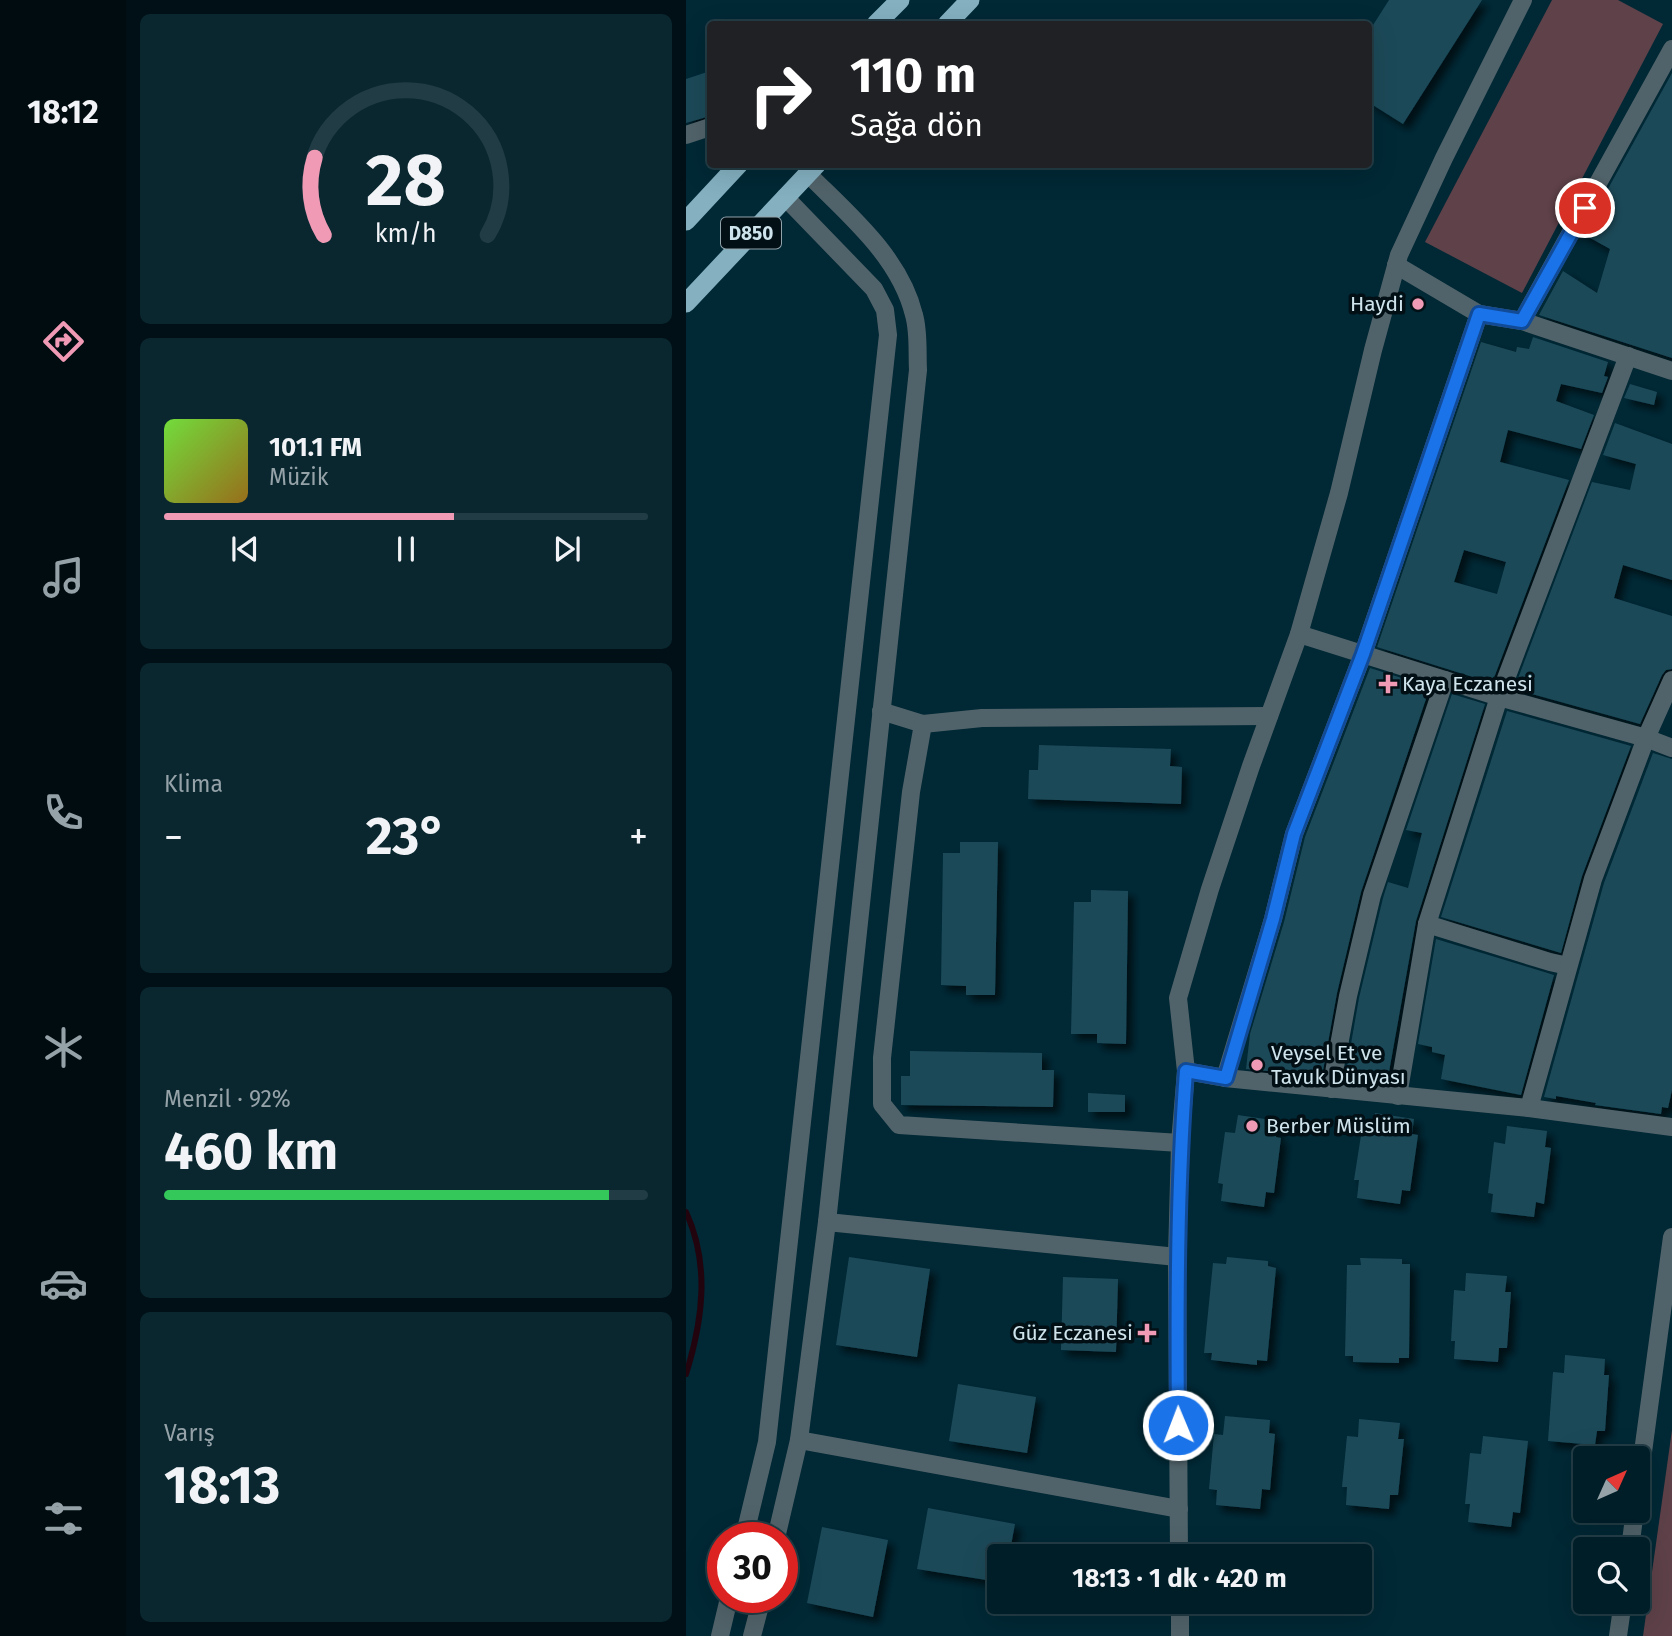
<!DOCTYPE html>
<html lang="tr">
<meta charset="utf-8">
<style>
:root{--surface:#001e28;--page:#0a2730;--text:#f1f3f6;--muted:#95a2a8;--line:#223c45;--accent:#f09ab5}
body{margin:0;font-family:"Fira Sans",sans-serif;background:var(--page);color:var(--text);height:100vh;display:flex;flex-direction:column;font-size:26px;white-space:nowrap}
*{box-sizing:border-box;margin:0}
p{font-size:23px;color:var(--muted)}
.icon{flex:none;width:38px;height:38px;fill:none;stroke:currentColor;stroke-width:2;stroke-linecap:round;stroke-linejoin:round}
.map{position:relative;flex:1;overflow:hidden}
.drawer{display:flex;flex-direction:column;gap:14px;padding:14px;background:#001016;width:560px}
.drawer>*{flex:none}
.guide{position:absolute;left:21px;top:21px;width:665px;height:147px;border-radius:7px;box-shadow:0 7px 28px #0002,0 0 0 2px var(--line);background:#202124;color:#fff;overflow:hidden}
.needle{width:46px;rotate:45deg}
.controls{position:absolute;left:887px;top:1446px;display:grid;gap:14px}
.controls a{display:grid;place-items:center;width:77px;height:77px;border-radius:7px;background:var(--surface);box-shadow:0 7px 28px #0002,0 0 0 2px var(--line);font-size:35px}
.speed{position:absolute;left:21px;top:1522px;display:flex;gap:14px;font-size:35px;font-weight:700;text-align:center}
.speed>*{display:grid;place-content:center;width:91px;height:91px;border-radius:50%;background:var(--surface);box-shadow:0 7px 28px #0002,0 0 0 2px var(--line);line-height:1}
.speed .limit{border:10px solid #d22;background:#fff;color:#111}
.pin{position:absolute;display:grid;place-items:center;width:60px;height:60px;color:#fff;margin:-30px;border:4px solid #fff;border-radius:50%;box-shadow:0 2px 7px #0007}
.me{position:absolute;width:77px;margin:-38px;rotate:359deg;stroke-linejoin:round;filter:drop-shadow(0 0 5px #0008)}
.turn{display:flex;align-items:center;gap:24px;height:147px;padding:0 28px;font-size:32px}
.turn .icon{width:91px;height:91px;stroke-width:2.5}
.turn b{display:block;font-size:49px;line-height:60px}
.big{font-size:52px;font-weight:700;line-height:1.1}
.drawer .widget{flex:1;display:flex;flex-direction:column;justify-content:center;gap:10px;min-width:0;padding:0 24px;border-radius:10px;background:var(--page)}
.drawer .dial{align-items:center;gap:0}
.dial svg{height:182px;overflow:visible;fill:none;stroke:var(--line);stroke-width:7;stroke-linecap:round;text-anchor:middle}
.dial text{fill:var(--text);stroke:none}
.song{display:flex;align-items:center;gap:21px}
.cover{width:84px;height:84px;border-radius:10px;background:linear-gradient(135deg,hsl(100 70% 55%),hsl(40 70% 35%))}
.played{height:7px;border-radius:4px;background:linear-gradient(90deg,var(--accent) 60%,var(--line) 60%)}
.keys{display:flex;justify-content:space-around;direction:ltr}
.heat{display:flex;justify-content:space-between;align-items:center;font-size:38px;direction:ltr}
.charge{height:10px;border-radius:5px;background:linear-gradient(90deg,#34c759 92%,var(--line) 0)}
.trip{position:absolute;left:301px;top:1544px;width:385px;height:70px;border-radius:7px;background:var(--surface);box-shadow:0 7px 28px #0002,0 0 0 2px var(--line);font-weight:700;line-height:70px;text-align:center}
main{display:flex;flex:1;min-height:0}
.tab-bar{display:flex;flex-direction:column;width:126px;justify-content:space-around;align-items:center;background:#000c10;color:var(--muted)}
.tab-bar .icon{width:49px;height:49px}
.tab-bar .current{color:var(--accent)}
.tab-bar b{font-size:32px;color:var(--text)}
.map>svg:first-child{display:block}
</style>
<main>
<nav class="tab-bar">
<b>18:12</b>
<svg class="icon current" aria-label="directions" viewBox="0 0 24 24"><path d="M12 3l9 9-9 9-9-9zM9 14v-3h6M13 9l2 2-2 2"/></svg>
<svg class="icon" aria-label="music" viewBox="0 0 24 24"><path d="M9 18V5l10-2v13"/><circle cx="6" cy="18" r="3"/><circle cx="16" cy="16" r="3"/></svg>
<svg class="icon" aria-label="phone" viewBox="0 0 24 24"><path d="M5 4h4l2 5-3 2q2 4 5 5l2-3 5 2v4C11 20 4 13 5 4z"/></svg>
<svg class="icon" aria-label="climate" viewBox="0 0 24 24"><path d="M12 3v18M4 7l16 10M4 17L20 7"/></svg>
<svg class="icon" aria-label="car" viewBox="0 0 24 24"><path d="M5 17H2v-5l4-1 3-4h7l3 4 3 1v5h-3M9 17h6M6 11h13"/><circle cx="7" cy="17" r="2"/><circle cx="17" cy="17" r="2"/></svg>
<svg class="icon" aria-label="filters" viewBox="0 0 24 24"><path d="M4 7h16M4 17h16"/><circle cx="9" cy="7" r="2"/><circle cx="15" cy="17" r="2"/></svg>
</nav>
<section class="drawer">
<div class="widget dial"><svg viewBox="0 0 100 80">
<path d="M14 69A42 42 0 1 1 86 69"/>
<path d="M14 69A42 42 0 0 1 10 35" stroke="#f09ab5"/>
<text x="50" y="56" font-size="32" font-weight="700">28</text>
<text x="50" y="72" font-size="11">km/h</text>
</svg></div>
<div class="widget">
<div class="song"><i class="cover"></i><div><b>101.1 FM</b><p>Müzik</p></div></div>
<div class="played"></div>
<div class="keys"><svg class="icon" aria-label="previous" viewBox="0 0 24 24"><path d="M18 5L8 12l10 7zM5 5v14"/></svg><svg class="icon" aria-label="pause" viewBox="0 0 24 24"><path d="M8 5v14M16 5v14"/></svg><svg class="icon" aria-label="next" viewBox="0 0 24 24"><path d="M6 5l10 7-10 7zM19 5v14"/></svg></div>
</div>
<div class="widget"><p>Klima</p>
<div class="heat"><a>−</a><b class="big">23°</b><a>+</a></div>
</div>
<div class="widget"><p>Menzil · 92%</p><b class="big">460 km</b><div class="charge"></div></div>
<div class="widget"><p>Varış</p><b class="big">18:13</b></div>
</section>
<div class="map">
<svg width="986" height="1636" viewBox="0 0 986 1636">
<defs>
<filter id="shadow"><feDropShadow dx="6" dy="6" stdDeviation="3.5" flood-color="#0009"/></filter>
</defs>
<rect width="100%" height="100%" fill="#002835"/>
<g fill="#5e4149">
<polygon points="866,0 932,0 977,24 836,293 739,242"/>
<polygon points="986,1430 986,1636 957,1636"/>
</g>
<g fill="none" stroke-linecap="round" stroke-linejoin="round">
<path stroke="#22040f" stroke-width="6" d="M0,1212C24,1264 17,1320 0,1374"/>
</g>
<g fill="#1c4958" fill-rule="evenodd" filter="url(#shadow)">
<polygon points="703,0 796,0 717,124 682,102 682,33"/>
<polygon points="24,71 24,116 0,123 0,79"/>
<polygon points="986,73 986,358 853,315 877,271 911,293 924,249 897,234"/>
<path d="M847,337L922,362L918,376L922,377L916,393L875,384L870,401L908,415L895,449L822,430L814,462L883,480L806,683L691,647L795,342L830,352L831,347L843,349ZM778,550L820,562L811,594L768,582Z"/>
<polygon points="944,384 971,392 968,405 938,398"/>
<polygon points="929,423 986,444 986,580 937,565 928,598 986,616 986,669 980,670 976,675 954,724 828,689 906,482 944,490 950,464 917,455"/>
<polygon points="684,668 744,687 675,892 651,993 636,1076 560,1069 564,1034 598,922 619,837"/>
<polygon points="766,694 799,704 730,921 701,1083 659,1078 673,998 697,898 702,882 722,888 736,833 720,830"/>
<polygon points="821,711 945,746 896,876 875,953 755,917"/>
<polygon points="353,745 485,749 484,766 496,767 495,804 342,799 343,770 352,770"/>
<polygon points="967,753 986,759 986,1090 982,1108 976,1107 975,1114 909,1105 910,1103 870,1096 870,1099 858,1097 918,883"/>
<polygon points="274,842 312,842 309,995 280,995 280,986 255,985 257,853 274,853"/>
<polygon points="405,890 442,891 440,1044 411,1043 411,1034 385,1034 388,902 405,902"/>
<polygon points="750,939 868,975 835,1095 755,1079 759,1055 746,1052 746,1047 732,1044"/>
<polygon points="224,1051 356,1053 356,1070 368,1070 367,1107 215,1105 215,1076 224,1076"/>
<polygon points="402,1093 439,1095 439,1112 402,1112"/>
<polygon points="689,1113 728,1119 726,1134 732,1135 724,1191 716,1190 714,1204 671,1198 673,1180 668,1180 676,1129 686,1131"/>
<polygon points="552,1115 592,1121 590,1137 595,1138 588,1193 580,1192 578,1207 535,1201 537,1184 532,1183 539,1132 549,1133"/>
<polygon points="821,1126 861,1131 859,1147 865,1148 858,1204 850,1202 848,1217 805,1212 807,1194 802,1193 808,1142 819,1144"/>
<polygon points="163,1257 244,1269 231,1357 150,1345"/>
<polygon points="541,1257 582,1261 582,1266 590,1268 581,1361 571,1360 571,1365 525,1360 526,1353 518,1353 527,1263 540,1264"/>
<polygon points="674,1258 716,1259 716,1264 724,1264 723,1358 713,1358 713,1363 667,1362 667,1356 659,1356 661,1265 675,1265"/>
<polygon points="780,1273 821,1276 819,1292 825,1292 821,1348 813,1348 812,1362 768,1359 769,1341 765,1341 768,1290 779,1291"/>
<polygon points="377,1277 432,1279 430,1352 375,1350"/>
<polygon points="879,1355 919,1359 918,1375 923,1375 919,1431 911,1431 909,1445 862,1441 867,1372 878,1373"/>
<polygon points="272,1384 350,1397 341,1453 263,1441"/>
<polygon points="539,1416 584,1420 583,1433 589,1434 584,1490 576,1489 574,1509 530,1505 531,1490 523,1489 528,1434 537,1435"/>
<polygon points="673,1419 714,1423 712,1439 718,1439 712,1495 704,1495 703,1509 660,1505 661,1487 656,1487 661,1436 672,1437"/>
<polygon points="797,1436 842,1441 834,1513 827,1512 825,1527 782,1522 784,1504 779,1504 784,1453 795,1454"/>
<polygon points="242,1508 329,1524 323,1556 313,1556 313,1582 231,1569"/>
<polygon points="136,1527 202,1540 187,1617 121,1603"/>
</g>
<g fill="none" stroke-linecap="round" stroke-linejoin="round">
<g stroke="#51636a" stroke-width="18">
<polyline points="0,135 24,127"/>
<polyline points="710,265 793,314 836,321 986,49"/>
<polyline points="836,321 986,371"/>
<polyline points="613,634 813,697 960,738 986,748"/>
<polyline points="195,711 237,724 296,718 583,716"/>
<polyline points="237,724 225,792 196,1058 196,1104 213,1125 494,1143"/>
<polyline points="741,924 864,962 882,966"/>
<polyline points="500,1071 539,1078 843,1108 986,1127"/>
<polyline points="539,1078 587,919 608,834 677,654 793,314"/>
<polyline points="645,1089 662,996 686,895 759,680"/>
<polyline points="712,1096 741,924 813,697 942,356"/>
<polyline points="843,1108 907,879 960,738 986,680"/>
<polyline points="141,1222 491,1257"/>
<polyline points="113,1440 493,1509"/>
<polyline points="493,1556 491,1257 494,1143 500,1071 492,998 524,889 565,766 613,634 653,493 687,350 713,255 758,158 837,0"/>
<polyline points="494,1601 494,1636"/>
</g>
<g stroke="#51636a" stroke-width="18">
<polyline points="952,1489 986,1237"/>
<polyline points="58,1538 81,1442 202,335 199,310 188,289 99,197"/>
<path d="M90,1538L113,1440L141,1222L232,370C231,352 233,332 228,315C214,257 163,215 122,174"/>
<polyline points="944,1549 949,1510"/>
<polyline points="34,1636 43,1598"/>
<polyline points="66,1636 76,1598"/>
<polyline points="932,1636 937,1601"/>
</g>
<g stroke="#84b0c0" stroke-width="19">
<polyline points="190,24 214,0"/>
<polyline points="261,24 284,0"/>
<polyline points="0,221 53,164"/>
<polyline points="0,303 131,164"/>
</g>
</g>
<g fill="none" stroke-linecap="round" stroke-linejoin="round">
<g stroke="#114b97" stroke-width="18">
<path id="route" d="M492,1425C491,1307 491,1189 500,1071L540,1078L587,919L608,834L677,654L793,314L836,321L899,208"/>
</g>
<use href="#route" stroke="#1a73e8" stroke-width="12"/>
</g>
<g fill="#f09ab5" stroke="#020f15" stroke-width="2.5">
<circle cx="732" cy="304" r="7"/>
<path d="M698.5 673.5h7v7h7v7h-7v7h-7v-7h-7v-7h7z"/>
<circle cx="571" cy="1065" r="7"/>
<circle cx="566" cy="1126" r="7"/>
<path d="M457.5 1322.5h7v7h7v7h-7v7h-7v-7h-7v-7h7z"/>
</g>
<g text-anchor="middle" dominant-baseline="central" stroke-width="7" stroke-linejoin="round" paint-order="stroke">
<rect fill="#020f15" stroke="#91a3ab" stroke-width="2" x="35" y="217.5" width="60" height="31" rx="5"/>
<g font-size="19" font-weight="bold" fill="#cee3eb">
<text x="65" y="233">D850</text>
</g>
<g font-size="21" fill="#cee3eb" stroke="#020f15" text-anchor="start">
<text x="718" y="304" text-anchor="end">Haydi</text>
<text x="716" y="684">Kaya Eczanesi</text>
<text x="585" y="1053">Veysel Et ve<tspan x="585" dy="24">Tavuk Dünyası</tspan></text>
<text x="580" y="1126">Berber Müslüm</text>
<text x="447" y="1333" text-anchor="end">Güz Eczanesi</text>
</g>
</g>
</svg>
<div class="controls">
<a><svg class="needle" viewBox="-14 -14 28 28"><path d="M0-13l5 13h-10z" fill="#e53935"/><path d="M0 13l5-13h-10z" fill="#95a2a8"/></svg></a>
<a><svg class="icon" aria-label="search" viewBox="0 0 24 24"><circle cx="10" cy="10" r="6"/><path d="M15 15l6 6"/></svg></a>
</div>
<div class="speed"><div class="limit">30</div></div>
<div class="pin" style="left:899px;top:208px;background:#d93025"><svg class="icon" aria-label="arrive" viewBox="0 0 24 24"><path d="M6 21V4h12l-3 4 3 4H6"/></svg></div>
<svg class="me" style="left:492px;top:1425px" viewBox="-20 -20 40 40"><circle r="17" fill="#1a73e8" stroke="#fff" stroke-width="3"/><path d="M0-11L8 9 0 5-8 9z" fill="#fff"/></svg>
<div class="trip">18:13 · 1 dk · 420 m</div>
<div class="guide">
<div class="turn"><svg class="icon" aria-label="right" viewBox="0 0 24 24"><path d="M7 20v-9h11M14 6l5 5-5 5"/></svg><div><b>110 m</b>Sağa dön</div></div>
</div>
</div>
</main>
